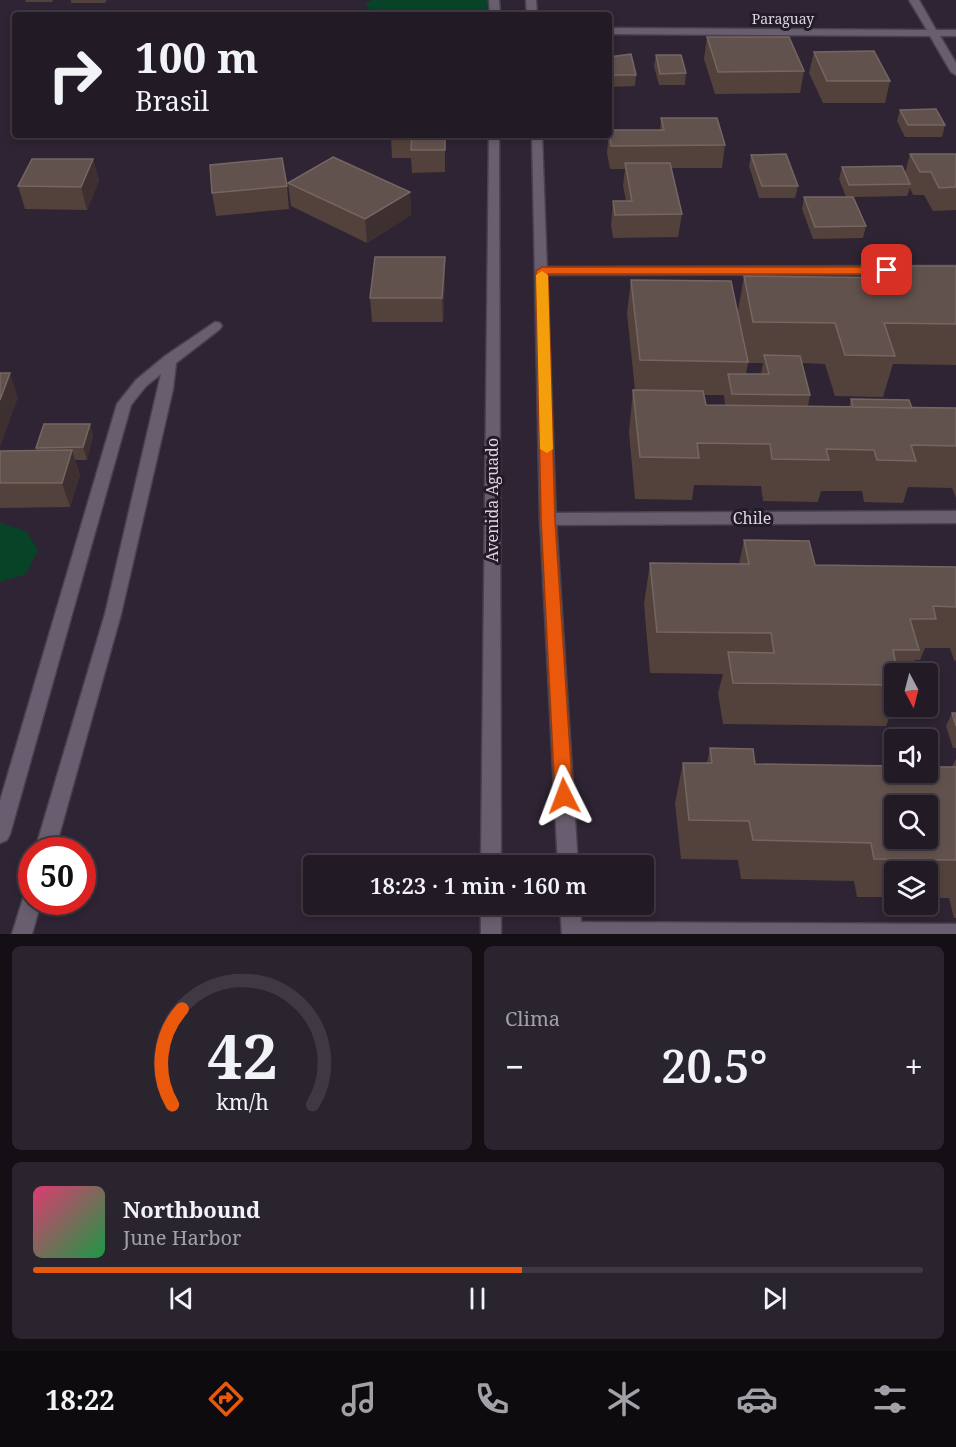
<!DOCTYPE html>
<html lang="es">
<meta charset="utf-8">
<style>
:root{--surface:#221b26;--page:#2a242e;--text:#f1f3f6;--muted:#a2a1a7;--line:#3f3943;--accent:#ea580c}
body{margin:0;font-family:"Noto Serif",serif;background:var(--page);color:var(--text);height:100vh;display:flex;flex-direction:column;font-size:22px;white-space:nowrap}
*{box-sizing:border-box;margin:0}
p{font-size:20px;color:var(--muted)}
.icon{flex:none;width:33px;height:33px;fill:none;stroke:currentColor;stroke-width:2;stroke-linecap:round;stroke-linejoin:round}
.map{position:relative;height:934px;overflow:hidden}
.sheet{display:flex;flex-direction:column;gap:12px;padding:12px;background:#130f15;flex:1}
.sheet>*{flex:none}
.top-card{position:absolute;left:12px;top:12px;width:600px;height:126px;border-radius:6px;box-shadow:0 3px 9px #0003,0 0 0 2px var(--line);background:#221b26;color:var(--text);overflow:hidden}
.needle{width:39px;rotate:173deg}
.controls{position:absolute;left:884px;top:663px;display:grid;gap:12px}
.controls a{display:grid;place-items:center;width:54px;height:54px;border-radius:6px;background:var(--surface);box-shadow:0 3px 9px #0003,0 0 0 2px var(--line);font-size:30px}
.speed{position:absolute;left:18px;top:837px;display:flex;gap:12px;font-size:30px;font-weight:700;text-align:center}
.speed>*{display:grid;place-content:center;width:78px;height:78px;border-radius:50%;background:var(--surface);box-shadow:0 3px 9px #0003,0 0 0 2px var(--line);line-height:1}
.speed .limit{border:9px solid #d22;background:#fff;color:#111}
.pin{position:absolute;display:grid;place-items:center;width:51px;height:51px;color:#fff;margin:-26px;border-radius:12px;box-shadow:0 3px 9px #0006}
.me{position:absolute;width:66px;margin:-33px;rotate:357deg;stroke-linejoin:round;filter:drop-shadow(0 0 4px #0008)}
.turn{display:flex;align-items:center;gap:21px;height:126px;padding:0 24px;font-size:27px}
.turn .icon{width:78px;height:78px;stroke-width:2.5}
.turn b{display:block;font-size:42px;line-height:51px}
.big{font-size:45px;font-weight:600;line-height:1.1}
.sheet .card{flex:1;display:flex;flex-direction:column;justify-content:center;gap:9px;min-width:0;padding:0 21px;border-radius:9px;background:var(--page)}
.sheet .dial{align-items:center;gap:0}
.dial svg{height:156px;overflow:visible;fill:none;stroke:var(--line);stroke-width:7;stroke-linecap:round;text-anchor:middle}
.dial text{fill:var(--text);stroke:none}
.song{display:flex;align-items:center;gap:18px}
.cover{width:72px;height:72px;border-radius:9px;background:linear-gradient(135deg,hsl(340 70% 55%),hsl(140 70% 35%))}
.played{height:6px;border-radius:3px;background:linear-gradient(90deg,var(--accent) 55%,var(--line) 55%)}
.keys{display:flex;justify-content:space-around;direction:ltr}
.heat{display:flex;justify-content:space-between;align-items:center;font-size:33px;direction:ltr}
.sheet .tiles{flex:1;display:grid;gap:12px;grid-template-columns:1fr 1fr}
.card:last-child{grid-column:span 2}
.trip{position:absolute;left:303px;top:855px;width:351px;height:60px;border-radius:6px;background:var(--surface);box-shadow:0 3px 9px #0003,0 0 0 2px var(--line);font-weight:600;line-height:60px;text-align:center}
.tabs{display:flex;height:96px;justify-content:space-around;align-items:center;background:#0e0b0f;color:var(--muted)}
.tabs .icon{width:42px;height:42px}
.tabs .current{color:var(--accent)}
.tabs b{font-size:27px;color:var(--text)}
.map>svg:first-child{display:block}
</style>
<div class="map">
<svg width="956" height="934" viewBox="0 0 956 934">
<rect width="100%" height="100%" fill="#2e2433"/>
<g fill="#074327">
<polygon points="372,0 500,0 504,15 374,15 365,4"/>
<polygon points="0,523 26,531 38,550 26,574 0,582"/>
</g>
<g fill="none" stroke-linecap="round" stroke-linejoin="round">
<g stroke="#49414d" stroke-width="3">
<g id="street">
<polygon points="909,0 919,0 936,30 956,30 956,36 940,36 956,63 956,75 951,72 930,36 609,34 609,28 927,30"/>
<polygon points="956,266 956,274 542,275 536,271 542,267"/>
<polygon points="215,322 220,323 222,326 220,329 176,363 173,389 121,614 55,850 35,850 105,614 161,374 146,386 131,405 10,834 7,840 0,843 0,801 117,404 136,380 165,356"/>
<polygon points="956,511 956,523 548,525 542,523 540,519 542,515 548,513"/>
<polygon points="32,890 32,902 41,902 32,934 12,934 25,892"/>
<polygon points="572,922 956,924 956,934 562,934 565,925"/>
</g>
</g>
<g stroke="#49414d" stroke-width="3">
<g id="secondary">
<polygon points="489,0 499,0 500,15 490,15"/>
<polygon points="526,0 536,0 537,15 527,15"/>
<polygon points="489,135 499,135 501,866 481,866"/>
<polygon points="532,135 542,135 556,519 578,866 558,866 540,519"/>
<rect x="481" y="904" width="20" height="30"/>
<polygon points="560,904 580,904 582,934 562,934"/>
</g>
</g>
<use href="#street" fill="#695e6f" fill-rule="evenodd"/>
<use href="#secondary" fill="#695e6f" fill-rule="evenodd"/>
</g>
<g fill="#53423b" fill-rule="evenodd">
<polygon points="25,0 53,0 52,2 26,2"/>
<polygon points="71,0 107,0 105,3 71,3"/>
<polygon points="707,37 804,71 800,93 715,94 704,59"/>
<polygon points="814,52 890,81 885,103 823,103 809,73"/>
<polygon points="656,55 686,73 685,85 659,85 654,66"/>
<polygon points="609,57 636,75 635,86 609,87"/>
<polygon points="900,110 945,125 942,137 905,137 897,121"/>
<polygon points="661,118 725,145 722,168 671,168 682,214 678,237 613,238 611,225 613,201 626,201 623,186 625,169 610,169 607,153 609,130 660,130"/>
<polygon points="132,135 200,135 199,140 134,140"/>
<polygon points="350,135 445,135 445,172 412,173 411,158 392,158 391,138 351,139"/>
<polygon points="910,154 956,154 956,210 933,211 924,195 913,195 910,188 907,196 854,197 866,226 863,238 813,239 802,209 804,197 846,197 839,179 842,167 905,173"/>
<polygon points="751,155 798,186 795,198 759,198 749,166"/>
<polygon points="93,159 99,181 87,210 25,209 18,186"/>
<polygon points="288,183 410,192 411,215 367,243 291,206"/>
<polygon points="287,186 289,209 216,216 212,193"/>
<path d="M902,266H956V365L893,364L883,397L835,396L825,364L802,363L810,395L808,406L849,407L851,399L912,407L956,408V498L952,488L908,487L903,503L864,502L862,491H821L818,502L763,501L761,486L694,485L692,500L635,499L629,432L633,390H635L627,313L631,280L738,311L744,276L899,278ZM748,363H763L761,374H746ZM704,395H724L725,405H706Z"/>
<polygon points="445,281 443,322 372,322 370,298"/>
<polygon points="90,424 93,436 87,460 75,460 80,475 70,507 0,508 0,451 37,451 36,448"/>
<polygon points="744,540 815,565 956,567 956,661 954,660 950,648 925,648 920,660 915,660 910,674 894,674 894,704 886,726 723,724 718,693 723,674 650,673 644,604 650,563 739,564"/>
<polygon points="952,713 956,713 956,748 953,748 946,726"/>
<polygon points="710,748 755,764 952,767 956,759 956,918 954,918 949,898 927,898 927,872 894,872 894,897 857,897 854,881 741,879 738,860 681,859 675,803 683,763 707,763"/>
</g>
<g fill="#3e2f31">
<polygon points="93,159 99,181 87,210 81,187"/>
<polygon points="410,192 411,215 367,243 365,219"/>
<polygon points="445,257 445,281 443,322 442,298"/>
<polygon points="10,373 18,398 0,447 0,400"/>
<polygon points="90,424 93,436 87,460 83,447"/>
<polygon points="72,450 80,475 70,507 62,483"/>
</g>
<g fill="#62524d" stroke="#756664" stroke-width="1.5" fill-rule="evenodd">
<polygon points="707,37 789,37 804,71 718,72"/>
<polygon points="874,51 890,81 827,81 814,52"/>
<polygon points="631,54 636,75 609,75 609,57"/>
<polygon points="656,55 681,55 686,73 660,74"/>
<polygon points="936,109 945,125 908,125 900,110"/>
<polygon points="661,118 717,118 725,145 611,146 609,130 664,130"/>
<polygon points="391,135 445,135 445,150 411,150 412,135"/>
<polygon points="786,154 798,186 762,186 751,155"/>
<polygon points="910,154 956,154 956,187 939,188 931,172 920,172"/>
<polygon points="333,157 410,192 365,219 288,183"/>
<polygon points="282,158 287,186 212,193 210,165"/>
<polygon points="32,159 93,159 81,187 18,186"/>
<polygon points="625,163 670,163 682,214 615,215 613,201 632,201"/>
<polygon points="902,166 910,184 849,185 842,167"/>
<polygon points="804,197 853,197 866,226 815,227"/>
<polygon points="375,257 445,257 442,298 370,298"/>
<polygon points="902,266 956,266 956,324 884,323 895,356 845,355 835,323 753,322 744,276 907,278"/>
<polygon points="631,280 731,281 748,362 640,360"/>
<polygon points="764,355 800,356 810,395 732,394 728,374 769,374"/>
<polygon points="0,373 10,373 0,400"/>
<polygon points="633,390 703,391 706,405 956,408 956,446 911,445 916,461 877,460 874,450 826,449 829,460 772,459 770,444 697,443 699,458 640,457"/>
<polygon points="851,399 909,400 912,408 853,407"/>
<polygon points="44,424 90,424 83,447 36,448"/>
<polygon points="72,450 62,483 0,483 0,451"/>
<polygon points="744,540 809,541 815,565 956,567 956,607 933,606 936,619 910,619 919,650 893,650 898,674 894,674 894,685 733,683 728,652 774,653 771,633 657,632 650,563 749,564"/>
<polygon points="952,713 956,713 956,726"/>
<path d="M710,748L753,749L755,764L894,766V772H927V767H956V860L874,859L871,843L753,840L749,821L689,820L683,763H712ZM894,806H927V838H894Z"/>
</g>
<polygon fill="#ea580c" stroke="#983908" stroke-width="1.5" points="542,267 887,267 893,270 887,274 548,274 555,519 573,796 570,802 564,804 558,802 555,796 541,519 536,271"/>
<polygon fill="#f59e0b" points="542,271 548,275 553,449 547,453 540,449 536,275"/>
<g text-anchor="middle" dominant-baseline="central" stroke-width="6" stroke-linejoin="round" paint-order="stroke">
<g font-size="14" fill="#dbd5df" stroke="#241b29">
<text x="783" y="18">Paraguay</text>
</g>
<g font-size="16" fill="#dbd5df" stroke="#241b29">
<text transform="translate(492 500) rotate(-90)">Avenida Aguado</text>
<text x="752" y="518">Chile</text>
</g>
</g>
</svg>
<div class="controls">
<a><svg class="needle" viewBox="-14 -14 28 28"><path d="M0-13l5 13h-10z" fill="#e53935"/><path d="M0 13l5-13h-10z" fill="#a2a1a7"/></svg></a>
<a><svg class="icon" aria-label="sound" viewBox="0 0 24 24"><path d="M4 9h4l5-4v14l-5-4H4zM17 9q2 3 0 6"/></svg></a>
<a><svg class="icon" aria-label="search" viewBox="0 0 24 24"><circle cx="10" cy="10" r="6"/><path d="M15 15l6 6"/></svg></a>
<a><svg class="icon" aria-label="layers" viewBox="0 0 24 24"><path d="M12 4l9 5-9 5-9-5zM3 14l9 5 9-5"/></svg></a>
</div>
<div class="speed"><div class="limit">50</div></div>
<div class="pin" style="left:887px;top:270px;background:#d93025"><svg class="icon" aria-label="arrive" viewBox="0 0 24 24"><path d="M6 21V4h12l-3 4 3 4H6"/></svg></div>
<svg class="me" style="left:564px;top:796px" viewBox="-20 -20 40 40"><path d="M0-17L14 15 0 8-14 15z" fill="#ea580c" stroke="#fff" stroke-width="4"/></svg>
<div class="trip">18:23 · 1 min · 160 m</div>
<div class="top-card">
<div class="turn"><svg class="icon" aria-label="right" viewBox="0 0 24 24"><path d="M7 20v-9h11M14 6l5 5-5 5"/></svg><div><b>100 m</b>Brasil</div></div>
</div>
</div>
<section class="sheet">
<div class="tiles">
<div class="card dial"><svg viewBox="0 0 100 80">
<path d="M14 69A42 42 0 1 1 86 69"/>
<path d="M14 69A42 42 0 0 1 19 20" stroke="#ea580c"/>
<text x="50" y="56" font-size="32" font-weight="700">42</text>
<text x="50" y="72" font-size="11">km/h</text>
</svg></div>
<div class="card"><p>Clima</p>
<div class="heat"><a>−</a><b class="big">20.5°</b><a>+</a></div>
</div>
<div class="card">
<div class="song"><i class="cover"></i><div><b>Northbound</b><p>June Harbor</p></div></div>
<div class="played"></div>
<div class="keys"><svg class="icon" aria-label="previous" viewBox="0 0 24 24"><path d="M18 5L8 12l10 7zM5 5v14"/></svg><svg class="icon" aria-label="pause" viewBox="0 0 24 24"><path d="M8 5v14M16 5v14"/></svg><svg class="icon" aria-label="next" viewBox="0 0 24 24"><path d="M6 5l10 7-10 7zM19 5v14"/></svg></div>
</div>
</div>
</section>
<nav class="tabs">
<b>18:22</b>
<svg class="icon current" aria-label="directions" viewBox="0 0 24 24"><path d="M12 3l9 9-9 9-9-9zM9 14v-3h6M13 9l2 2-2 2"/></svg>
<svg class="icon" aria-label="music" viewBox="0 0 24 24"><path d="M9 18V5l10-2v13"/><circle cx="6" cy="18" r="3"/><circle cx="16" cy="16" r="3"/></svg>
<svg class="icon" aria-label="phone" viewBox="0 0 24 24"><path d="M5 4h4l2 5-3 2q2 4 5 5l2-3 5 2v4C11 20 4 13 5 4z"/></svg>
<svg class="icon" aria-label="climate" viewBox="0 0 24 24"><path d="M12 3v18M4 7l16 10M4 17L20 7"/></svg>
<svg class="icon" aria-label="car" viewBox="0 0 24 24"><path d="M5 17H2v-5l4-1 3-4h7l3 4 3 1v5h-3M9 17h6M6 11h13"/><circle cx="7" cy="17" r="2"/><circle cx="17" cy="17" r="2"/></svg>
<svg class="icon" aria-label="filters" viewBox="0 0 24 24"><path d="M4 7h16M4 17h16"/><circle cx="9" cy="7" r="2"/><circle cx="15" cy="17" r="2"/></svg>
</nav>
